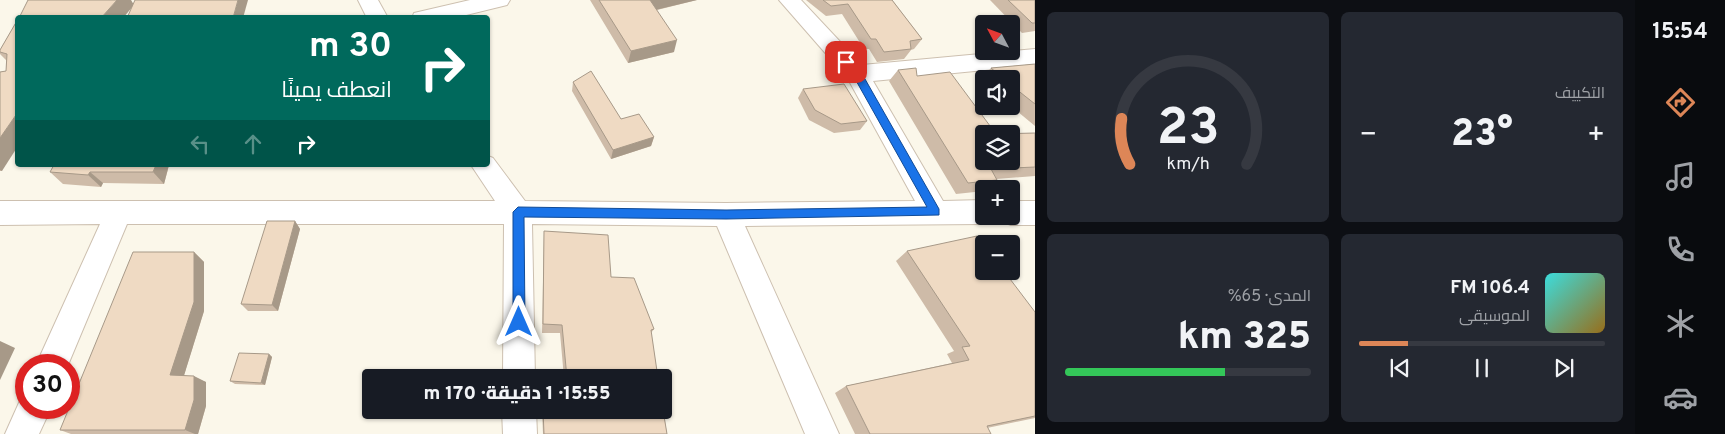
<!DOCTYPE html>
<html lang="ar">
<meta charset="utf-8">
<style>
:root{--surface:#171b24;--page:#242831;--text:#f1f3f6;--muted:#9ea1a6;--line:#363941;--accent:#dd8657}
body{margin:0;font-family:Overpass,Cairo,sans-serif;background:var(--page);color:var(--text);direction:rtl;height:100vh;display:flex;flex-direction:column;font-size:19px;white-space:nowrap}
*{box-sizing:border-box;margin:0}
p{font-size:16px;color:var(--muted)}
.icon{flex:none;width:28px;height:28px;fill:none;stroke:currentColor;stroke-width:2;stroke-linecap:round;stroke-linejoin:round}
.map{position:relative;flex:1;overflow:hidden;direction:ltr}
.sheet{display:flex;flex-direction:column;gap:12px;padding:12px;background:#0d0f14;width:600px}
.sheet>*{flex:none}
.banner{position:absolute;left:15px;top:15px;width:475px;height:152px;border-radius:5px;box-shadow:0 1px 4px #0004;direction:rtl;background:#00695c;color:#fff;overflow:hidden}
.needle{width:32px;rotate:311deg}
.buttons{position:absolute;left:975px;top:15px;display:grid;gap:10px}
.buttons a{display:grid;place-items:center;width:45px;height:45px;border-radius:5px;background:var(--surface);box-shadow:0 1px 4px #0004;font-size:25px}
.speed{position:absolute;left:15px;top:354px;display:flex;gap:10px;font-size:25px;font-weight:700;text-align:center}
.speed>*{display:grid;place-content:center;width:65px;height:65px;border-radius:50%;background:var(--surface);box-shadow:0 1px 4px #0004;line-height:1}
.speed .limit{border:8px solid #d22;background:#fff;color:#111}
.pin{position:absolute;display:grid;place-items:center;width:42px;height:42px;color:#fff;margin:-21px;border-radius:10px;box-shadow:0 2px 8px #0006}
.me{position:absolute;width:55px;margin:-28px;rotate:0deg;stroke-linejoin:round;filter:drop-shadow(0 0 4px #0008)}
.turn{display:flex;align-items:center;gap:18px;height:105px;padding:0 15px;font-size:22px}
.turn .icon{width:65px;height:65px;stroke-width:2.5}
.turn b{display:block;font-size:35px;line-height:42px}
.lanes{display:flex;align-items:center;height:48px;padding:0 15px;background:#0003;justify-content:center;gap:25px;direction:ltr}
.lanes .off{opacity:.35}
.big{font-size:38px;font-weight:800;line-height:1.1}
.sheet .card{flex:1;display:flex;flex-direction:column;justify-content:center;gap:8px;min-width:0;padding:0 18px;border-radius:8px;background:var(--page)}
.sheet .dial{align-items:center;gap:0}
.dial svg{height:130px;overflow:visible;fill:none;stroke:var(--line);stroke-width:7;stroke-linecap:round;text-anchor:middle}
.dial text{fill:var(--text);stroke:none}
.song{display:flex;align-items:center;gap:15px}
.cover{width:60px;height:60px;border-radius:8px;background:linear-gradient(135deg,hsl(180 70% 55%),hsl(40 70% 35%))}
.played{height:5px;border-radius:2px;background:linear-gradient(90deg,var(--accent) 20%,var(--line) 20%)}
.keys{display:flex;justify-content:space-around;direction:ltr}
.heat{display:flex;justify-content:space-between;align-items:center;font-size:28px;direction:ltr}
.charge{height:8px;border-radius:4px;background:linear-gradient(90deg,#34c759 65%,var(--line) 0)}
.sheet .tiles{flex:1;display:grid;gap:12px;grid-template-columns:repeat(2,1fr)}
.trip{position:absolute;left:362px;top:369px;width:310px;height:50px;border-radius:5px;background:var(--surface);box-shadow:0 1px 4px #0004;font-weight:800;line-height:50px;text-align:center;direction:rtl}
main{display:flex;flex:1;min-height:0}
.dock{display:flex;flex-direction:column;width:90px;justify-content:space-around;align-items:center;background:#090b0e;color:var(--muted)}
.dock .icon{width:35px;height:35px}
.dock .current{color:var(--accent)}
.dock b{font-size:22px;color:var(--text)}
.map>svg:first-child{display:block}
</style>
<main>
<nav class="dock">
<b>15:54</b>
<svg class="icon current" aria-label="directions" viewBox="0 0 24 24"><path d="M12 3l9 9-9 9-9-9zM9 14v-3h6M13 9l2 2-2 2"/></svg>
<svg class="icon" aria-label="music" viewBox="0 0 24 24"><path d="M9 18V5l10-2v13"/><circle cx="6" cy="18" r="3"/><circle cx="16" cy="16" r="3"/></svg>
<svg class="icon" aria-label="phone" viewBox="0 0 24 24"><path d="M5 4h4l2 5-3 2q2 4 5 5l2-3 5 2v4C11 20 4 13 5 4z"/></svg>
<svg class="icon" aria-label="climate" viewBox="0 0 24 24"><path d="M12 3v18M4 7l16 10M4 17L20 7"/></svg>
<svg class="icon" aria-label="car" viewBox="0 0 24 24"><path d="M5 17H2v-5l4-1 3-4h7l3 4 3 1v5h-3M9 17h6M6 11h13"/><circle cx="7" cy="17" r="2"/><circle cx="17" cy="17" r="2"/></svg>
</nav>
<section class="sheet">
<div class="tiles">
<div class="card"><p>التكييف</p>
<div class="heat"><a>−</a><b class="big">23°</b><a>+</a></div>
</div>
<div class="card dial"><svg viewBox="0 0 100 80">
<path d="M14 69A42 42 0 1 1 86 69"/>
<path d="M14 69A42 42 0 0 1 9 41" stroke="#dd8657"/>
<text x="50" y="56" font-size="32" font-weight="700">23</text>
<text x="50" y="72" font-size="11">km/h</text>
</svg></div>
<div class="card">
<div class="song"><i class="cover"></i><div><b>106.4 FM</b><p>الموسيقى</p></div></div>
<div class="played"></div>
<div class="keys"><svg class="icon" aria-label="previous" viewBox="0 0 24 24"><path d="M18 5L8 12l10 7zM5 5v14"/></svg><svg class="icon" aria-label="pause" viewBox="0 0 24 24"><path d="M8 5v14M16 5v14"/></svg><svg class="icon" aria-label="next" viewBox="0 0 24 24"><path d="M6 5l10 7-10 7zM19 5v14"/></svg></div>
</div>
<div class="card"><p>المدى · 65%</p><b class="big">325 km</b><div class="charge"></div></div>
</div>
</section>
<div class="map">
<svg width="1035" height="434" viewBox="0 0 1035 434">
<rect width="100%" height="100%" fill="#fbf7ea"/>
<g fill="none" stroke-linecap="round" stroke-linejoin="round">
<g stroke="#cdc0b0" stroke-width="2">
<g id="minor">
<polygon points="358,0 378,0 388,18 367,18"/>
<polygon points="470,0 510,0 507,5 454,18 412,18 414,13"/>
<polygon points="779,0 801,0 862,65 1035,49 1035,65 873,81 943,201 984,200 984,216 996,216 994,220 984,224 745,226 839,434 805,434 717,226 532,224 535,378 503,378 504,224 127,224 68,365 36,365 100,224 0,225 0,201 495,201 471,165 488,165 488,156 493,158 525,201 726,203 915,201 848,79"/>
<polygon points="1011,201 1035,201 1035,225 1011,225 1001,221 999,216 1011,216"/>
<polygon points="26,395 26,408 51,408 39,434 5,434 22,396"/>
<polygon points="502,410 536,410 537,434 503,434"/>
</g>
</g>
<use href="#minor" fill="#fff" fill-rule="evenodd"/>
</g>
<g fill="#cebba8">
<polygon points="590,0 697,0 657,10 674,52 628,63"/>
<polygon points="806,0 893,0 893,1 922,39 914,49 911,50 904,59 877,62 869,49 864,49 842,14 826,16"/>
<polygon points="990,0 1035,0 1035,31 1022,33"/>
<polygon points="18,19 2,171 0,171 0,72 6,71 6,60 0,54 0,50"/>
<polygon points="1035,64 1035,126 1011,106 1011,79 984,79 984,83 980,80 991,68"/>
<polygon points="898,70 996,134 1035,133 1035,176 996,179 997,180 987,189 984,189 984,191 956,194 889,81"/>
<polygon points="573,82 621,119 654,137 651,146 611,159 572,91"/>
<polygon points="803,89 867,121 860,130 834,133 809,120 798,98"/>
<polygon points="169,165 164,184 103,183 101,187 63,184 50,172"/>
<polygon points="357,165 387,165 358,166"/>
<polygon points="295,221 300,229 278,311 248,311 241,304"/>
<polygon points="544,231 611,277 654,329 651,333 658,378 564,378 560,333 542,333"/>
<polygon points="907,251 1035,312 1035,418 987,428 991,434 855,434 835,393 846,386 952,363 947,354 954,351 896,261"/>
<polygon points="194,252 204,262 204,311 184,375 206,382 206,406 198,434 71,434 60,430"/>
<polygon points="269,354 272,357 265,385 235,384 230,381"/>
<polygon points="542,410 663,410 667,434 543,434"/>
</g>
<g fill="#a79988">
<polygon points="117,0 131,0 134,5 123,18 101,18"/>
<polygon points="238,0 248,0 243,18 233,18"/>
<polygon points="650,0 697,0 647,12"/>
<polygon points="677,40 674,52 628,63 631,51"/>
<polygon points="18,112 18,146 2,171 0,170 0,138"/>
<polygon points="654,137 651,146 611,159 613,150"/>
<polygon points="156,165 169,165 164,184 153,172"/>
<polygon points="90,172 103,183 101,187 88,175"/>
<polygon points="295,221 300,229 278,311 272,305"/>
<polygon points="194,252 204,262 204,311 182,382 170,375"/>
<polygon points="0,341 15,348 0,380"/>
<polygon points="269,354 272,357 265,385 261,383"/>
<polygon points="194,376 206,382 206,406 198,434 195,434 185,430"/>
</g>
<g fill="#efdac3" stroke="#a79988" fill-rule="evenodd">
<polygon points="28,0 117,0 101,18 19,18"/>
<polygon points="135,0 238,0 233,18 127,18"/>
<polygon points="599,0 650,0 677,40 631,51"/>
<polygon points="823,0 892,0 922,39 910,41 911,49 884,52 876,39 871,39 848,4 831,6"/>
<polygon points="1008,0 1035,0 1035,23 1032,23"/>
<polygon points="18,19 18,112 0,138 0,72 6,71 7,54 0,52 0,50"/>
<polygon points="1035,64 1035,104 1011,85 1011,79 1004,79 991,68"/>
<path d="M916,68L917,76L950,72L996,134L1035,133V167L991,169L997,180L968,183L898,70ZM984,134H1011V161H984Z"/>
<polygon points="591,71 621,119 639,114 654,137 613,150 573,82"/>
<polygon points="844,84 867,121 841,124 815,110 803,89"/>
<polygon points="54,165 156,165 153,172 90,172 88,175 50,172"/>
<polygon points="267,221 295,221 272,305 241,304"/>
<polygon points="544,231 608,235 611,277 634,278 654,329 651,330 658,378 567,378 562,325 543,324"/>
<polygon points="977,236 984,244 984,271 1004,271 1035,312 1035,416 987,426 991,434 870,434 846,386 969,360 962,347 970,346 907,251"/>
<polygon points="133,252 194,252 194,302 170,375 194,376 194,400 185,430 60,430"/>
<polygon points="239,353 269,354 261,383 230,381"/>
<polygon points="543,410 663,410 667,434 544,434"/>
</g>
<polygon fill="#1a73e8" stroke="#114b97" points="846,59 861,72 939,209 939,215 726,219 524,217 525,322 523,327 519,328 515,327 513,322 513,212 518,207 726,210 927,207 854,77 841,62"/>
</svg>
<div class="buttons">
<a><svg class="needle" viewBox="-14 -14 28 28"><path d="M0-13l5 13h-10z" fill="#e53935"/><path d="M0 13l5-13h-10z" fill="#9ea1a6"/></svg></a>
<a><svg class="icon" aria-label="sound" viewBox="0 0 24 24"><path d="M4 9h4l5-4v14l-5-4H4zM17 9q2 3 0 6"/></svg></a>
<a><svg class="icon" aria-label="layers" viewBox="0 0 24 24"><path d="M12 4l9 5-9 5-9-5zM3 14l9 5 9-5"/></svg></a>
<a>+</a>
<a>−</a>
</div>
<div class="speed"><div class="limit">30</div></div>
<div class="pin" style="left:846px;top:62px;background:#d93025"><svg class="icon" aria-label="arrive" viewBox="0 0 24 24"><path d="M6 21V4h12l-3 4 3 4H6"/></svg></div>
<svg class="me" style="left:519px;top:322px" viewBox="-20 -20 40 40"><path d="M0-17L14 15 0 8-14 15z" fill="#1a73e8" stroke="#fff" stroke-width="4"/></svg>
<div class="trip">15:55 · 1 دقيقة · 170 m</div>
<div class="banner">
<div class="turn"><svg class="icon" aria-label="right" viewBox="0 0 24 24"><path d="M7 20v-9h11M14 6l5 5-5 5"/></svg><div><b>30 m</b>انعطف يمينًا</div></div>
<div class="lanes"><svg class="icon off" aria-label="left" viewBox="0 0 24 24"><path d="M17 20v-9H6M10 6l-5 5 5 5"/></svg><svg class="icon off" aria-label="ahead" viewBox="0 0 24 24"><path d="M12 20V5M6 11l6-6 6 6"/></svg><svg class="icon" aria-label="right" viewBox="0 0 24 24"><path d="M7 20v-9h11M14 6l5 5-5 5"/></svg></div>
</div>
</div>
</main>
